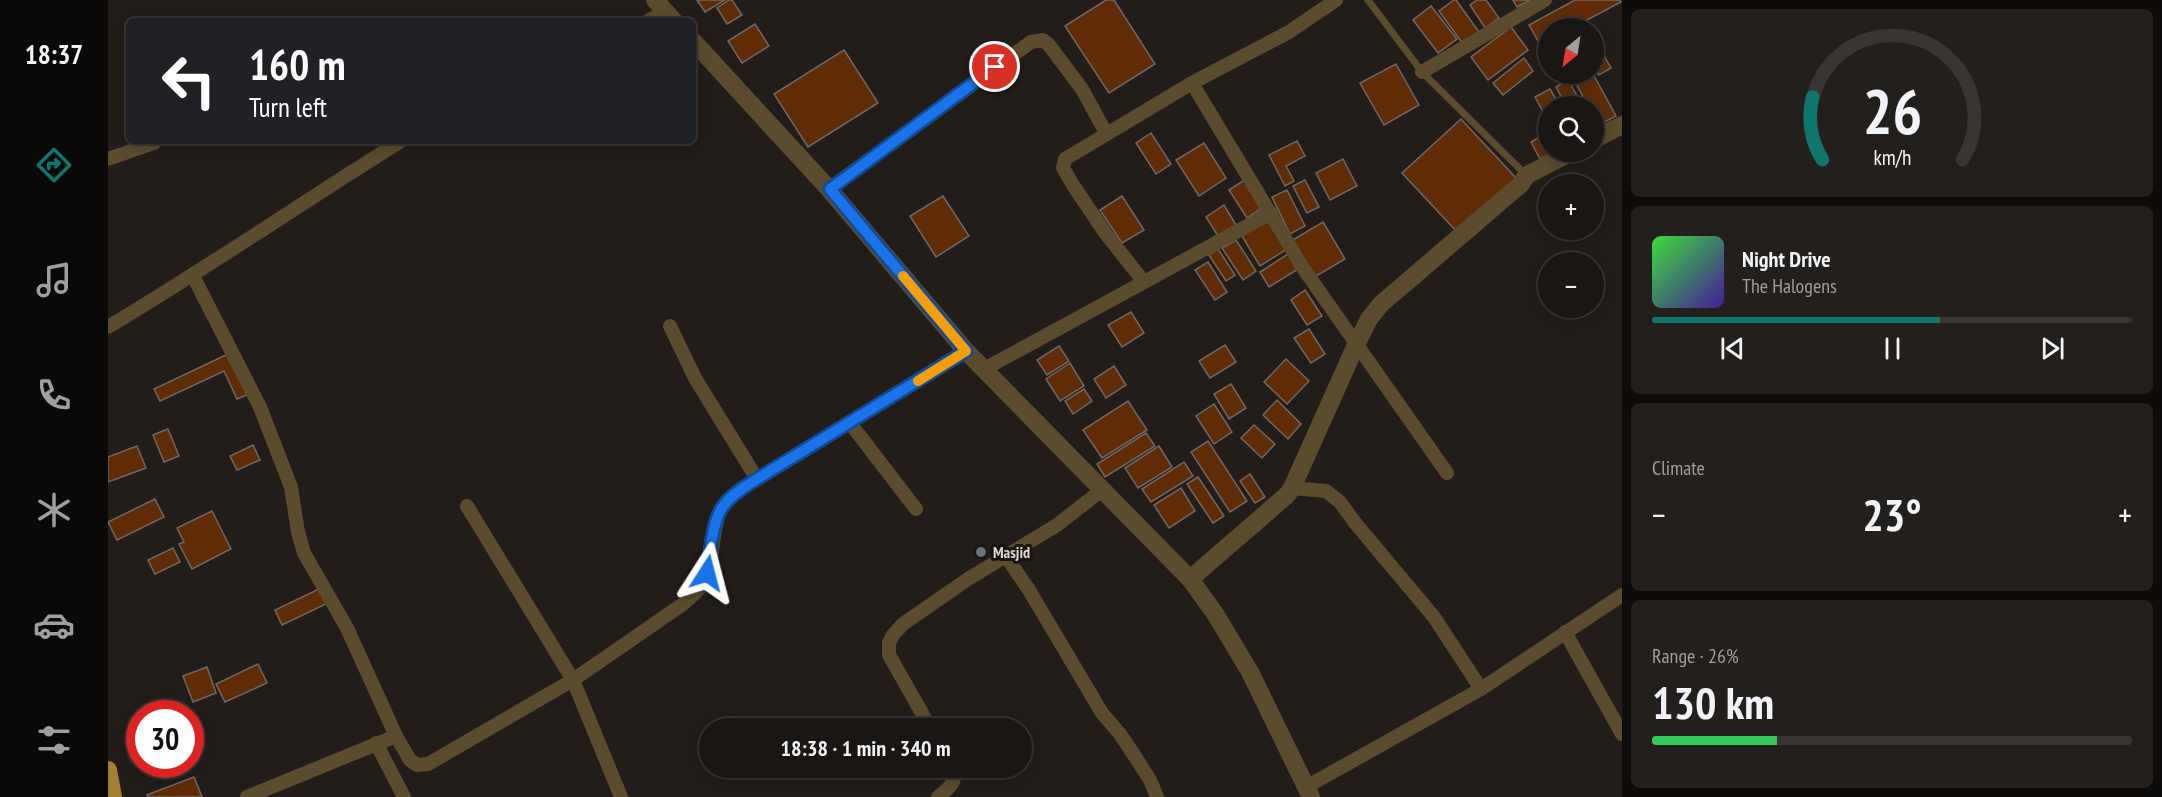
<!DOCTYPE html>
<meta charset="utf-8">
<style>
:root{--surface:#1a1614;--page:#231f1d;--text:#f1f3f6;--muted:#9f9fa0;--line:#383534;--accent:#0f766e}
body{margin:0;font-family:"PT Sans Narrow",sans-serif;background:var(--page);color:var(--text);height:100vh;display:flex;flex-direction:column;font-size:22px;white-space:nowrap}
*{box-sizing:border-box;margin:0}
p{font-size:20px;color:var(--muted)}
.icon{flex:none;width:33px;height:33px;fill:none;stroke:currentColor;stroke-width:2;stroke-linecap:round;stroke-linejoin:round}
.map{position:relative;flex:1;overflow:hidden}
.details{display:flex;flex-direction:column;gap:9px;padding:9px;background:#0e0c0b;width:540px}
.details>*{flex:none}
.guide{position:absolute;left:18px;top:18px;width:570px;height:126px;border-radius:9px;box-shadow:0 3px 15px #0003,0 0 0 2px var(--line);background:#202124;color:#fff;overflow:hidden}
.needle{width:39px;rotate:210deg}
.buttons{position:absolute;left:1430px;top:18px;display:grid;gap:12px}
.buttons a{display:grid;place-items:center;width:66px;height:66px;border-radius:50%;background:var(--surface);box-shadow:0 3px 15px #0003,0 0 0 2px var(--line);font-size:30px}
.speed{position:absolute;left:18px;top:700px;display:flex;gap:12px;font-size:30px;font-weight:700;text-align:center}
.speed>*{display:grid;place-content:center;width:78px;height:78px;border-radius:50%;background:var(--surface);box-shadow:0 3px 15px #0003,0 0 0 2px var(--line);line-height:1}
.speed .limit{border:9px solid #d22;background:#fff;color:#111}
.pin{position:absolute;display:grid;place-items:center;width:51px;height:51px;color:#fff;margin:-26px;border:3px solid #fff;border-radius:50%;box-shadow:0 2px 6px #0007}
.me{position:absolute;width:66px;margin:-33px;rotate:9deg;stroke-linejoin:round;filter:drop-shadow(0 0 4px #0008)}
.turn{display:flex;align-items:center;gap:21px;height:126px;padding:0 24px;font-size:27px}
.turn .icon{width:78px;height:78px;stroke-width:2.5}
.turn b{display:block;font-size:42px;line-height:51px}
.big{font-size:45px;font-weight:800;line-height:1.1}
.details .tile{flex:1;display:flex;flex-direction:column;justify-content:center;gap:9px;min-width:0;padding:0 21px;border-radius:9px;background:var(--page)}
.details .dial{align-items:center;gap:0}
.dial svg{height:156px;overflow:visible;fill:none;stroke:var(--line);stroke-width:7;stroke-linecap:round;text-anchor:middle}
.dial text{fill:var(--text);stroke:none}
.song{display:flex;align-items:center;gap:18px}
.cover{width:72px;height:72px;border-radius:9px;background:linear-gradient(135deg,hsl(120 70% 55%),hsl(260 70% 35%))}
.played{height:6px;border-radius:3px;background:linear-gradient(90deg,var(--accent) 60%,var(--line) 60%)}
.keys{display:flex;justify-content:space-around;direction:ltr}
.heat{display:flex;justify-content:space-between;align-items:center;font-size:33px;direction:ltr}
.charge{height:9px;border-radius:4px;background:linear-gradient(90deg,#34c759 26%,var(--line) 0)}
.trip{position:absolute;left:591px;top:718px;width:333px;height:60px;border-radius:30px;background:var(--surface);box-shadow:0 3px 15px #0003,0 0 0 2px var(--line);font-weight:800;line-height:60px;text-align:center}
main{display:flex;flex:1;min-height:0}
.dock{display:flex;flex-direction:column;width:108px;justify-content:space-around;align-items:center;background:#0a0908;color:var(--muted)}
.dock .icon{width:42px;height:42px}
.dock .on{color:var(--accent)}
.dock b{font-size:27px;color:var(--text)}
.map>svg:first-child{display:block}
</style>
<main>
<nav class="dock">
<b>18:37</b>
<svg class="icon on" aria-label="directions" viewBox="0 0 24 24"><path d="M12 3l9 9-9 9-9-9zM9 14v-3h6M13 9l2 2-2 2"/></svg>
<svg class="icon" aria-label="music" viewBox="0 0 24 24"><path d="M9 18V5l10-2v13"/><circle cx="6" cy="18" r="3"/><circle cx="16" cy="16" r="3"/></svg>
<svg class="icon" aria-label="phone" viewBox="0 0 24 24"><path d="M5 4h4l2 5-3 2q2 4 5 5l2-3 5 2v4C11 20 4 13 5 4z"/></svg>
<svg class="icon" aria-label="climate" viewBox="0 0 24 24"><path d="M12 3v18M4 7l16 10M4 17L20 7"/></svg>
<svg class="icon" aria-label="car" viewBox="0 0 24 24"><path d="M5 17H2v-5l4-1 3-4h7l3 4 3 1v5h-3M9 17h6M6 11h13"/><circle cx="7" cy="17" r="2"/><circle cx="17" cy="17" r="2"/></svg>
<svg class="icon" aria-label="filters" viewBox="0 0 24 24"><path d="M4 7h16M4 17h16"/><circle cx="9" cy="7" r="2"/><circle cx="15" cy="17" r="2"/></svg>
</nav>
<div class="map">
<svg width="1514" height="797" viewBox="0 0 1514 797">
<rect width="100%" height="100%" fill="#231d1a"/>
<g fill="#5f2c06" stroke="#6f6864" stroke-width="1.5">
<polygon points="589,0 617,0 597,12"/>
<polygon points="621,0 624,0 634,15 619,24 609,8"/>
<polygon points="998,0 1006,0 1047,64 1001,93 957,26"/>
<polygon points="1346,0 1348,0 1371,32 1355,44 1331,11"/>
<polygon points="1369,0 1378,0 1391,18 1377,28 1362,5"/>
<polygon points="1405,0 1422,0 1409,7"/>
<polygon points="1467,0 1512,0 1513,2 1464,28 1440,28 1440,42 1433,46 1421,25"/>
<polygon points="1323,6 1349,39 1330,53 1305,20"/>
<polygon points="647,24 661,46 634,63 620,41"/>
<polygon points="1403,27 1420,50 1380,80 1363,57"/>
<polygon points="1486,38 1503,68 1491,75 1485,65"/>
<polygon points="736,50 770,103 700,147 666,94"/>
<polygon points="1416,58 1425,71 1395,95 1385,83"/>
<polygon points="1288,64 1311,105 1276,125 1252,83"/>
<polygon points="1477,74 1485,74 1508,116 1491,125 1485,115 1485,106 1480,106 1466,80"/>
<polygon points="1460,80 1475,106 1458,106 1448,87"/>
<polygon points="1442,89 1452,106 1440,106 1440,121 1427,97"/>
<polygon points="1353,119 1408,178 1349,232 1294,173"/>
<polygon points="1440,132 1440,152 1446,152 1432,159 1423,142"/>
<polygon points="1043,133 1063,164 1048,174 1028,143"/>
<polygon points="1189,141 1197,156 1178,166 1186,181 1177,186 1161,155"/>
<polygon points="1096,143 1118,178 1091,196 1068,160"/>
<polygon points="1235,159 1249,186 1222,200 1208,173"/>
<polygon points="1138,179 1156,207 1139,218 1121,190"/>
<polygon points="1197,180 1211,207 1199,213 1185,186"/>
<polygon points="1179,190 1197,226 1182,234 1164,197"/>
<polygon points="835,196 861,236 828,257 802,216"/>
<polygon points="1014,196 1036,230 1014,243 992,210"/>
<polygon points="1116,205 1128,225 1110,236 1098,217"/>
<polygon points="1160,219 1179,249 1152,266 1134,236"/>
<polygon points="1215,222 1237,259 1205,278 1183,241"/>
<polygon points="1128,240 1148,271 1135,280 1114,248"/>
<polygon points="1110,249 1127,275 1118,281 1101,255"/>
<polygon points="1180,254 1190,269 1161,287 1152,272"/>
<polygon points="1100,262 1119,292 1107,300 1087,270"/>
<polygon points="1197,290 1214,316 1199,325 1183,300"/>
<polygon points="1023,312 1036,333 1014,347 1000,325"/>
<polygon points="1201,329 1217,354 1203,363 1186,338"/>
<polygon points="1117,345 1128,362 1102,378 1091,361"/>
<polygon points="951,346 961,361 939,375 929,360"/>
<polygon points="122,353 141,394 129,399 116,371 52,401 46,389"/>
<polygon points="1178,359 1201,381 1179,404 1156,382"/>
<polygon points="962,363 976,386 952,401 938,379"/>
<polygon points="1006,366 1018,385 998,398 986,379"/>
<polygon points="1123,384 1138,408 1121,419 1106,394"/>
<polygon points="976,389 984,401 965,414 957,401"/>
<polygon points="1169,400 1193,424 1180,439 1155,415"/>
<polygon points="1020,401 1039,430 994,458 975,430"/>
<polygon points="1106,404 1124,432 1106,444 1088,416"/>
<polygon points="1146,425 1167,444 1154,458 1133,438"/>
<polygon points="60,429 71,456 56,462 45,435"/>
<polygon points="1038,433 1047,446 997,477 989,464"/>
<polygon points="1100,441 1139,501 1122,512 1083,452"/>
<polygon points="145,445 152,460 129,470 122,456"/>
<polygon points="29,446 38,468 0,482 0,457"/>
<polygon points="1051,446 1064,467 1030,488 1017,468"/>
<polygon points="1076,462 1085,476 1043,502 1034,489"/>
<polygon points="1142,474 1157,497 1147,503 1132,481"/>
<polygon points="1090,477 1116,516 1105,523 1079,484"/>
<polygon points="1073,488 1087,511 1061,528 1046,505"/>
<polygon points="47,499 56,517 9,540 0,522"/>
<polygon points="104,511 123,549 84,569 71,544 76,542 69,528"/>
<polygon points="65,548 72,562 47,574 40,560"/>
<polygon points="213,588 220,603 174,625 167,610"/>
<polygon points="150,664 159,683 117,702 108,684"/>
<polygon points="99,667 108,693 85,702 75,676"/>
<polygon points="86,777 94,797 40,797 39,795"/>
</g>
<g fill="none" stroke-linecap="round" stroke-linejoin="round">
<polyline stroke="#5b4c2e" stroke-width="7" points="1260,0 1314,72 1417,174"/>
<g stroke="#5b4c2e" stroke-width="14">
<polyline points="1228,0 1181,32 1084,83 1195,268 1339,473"/>
<polyline points="540,21 557,11"/>
<polyline points="1314,72 1437,0"/>
<polyline points="0,159 46,143"/>
<polyline points="721,189 923,42 935,40 941,45 974,89 998,133"/>
<polyline points="85,276 152,407 183,487 190,532 196,553 239,628 288,736"/>
<polyline points="1036,282 998,234 965,185 955,168 957,159 1084,83"/>
<polyline points="562,326 587,378 649,479"/>
<path d="M0,327C99,268 195,202 293,141"/>
<polyline points="878,368 1163,213"/>
<polyline points="742,423 808,509"/>
<polyline points="1184,488 1218,491 1232,502 1248,524 1326,617 1373,689"/>
<polyline points="359,506 465,680 513,797"/>
<polyline points="897,555 921,590 994,713 1012,734 1028,758 1042,780 1049,797"/>
<polyline points="1457,632 1514,734"/>
<polyline points="823,729 781,655 781,643 785,635 795,624 860,579 949,525 994,490"/>
<polyline points="268,743 296,797"/>
<polyline points="1198,787 1373,689 1514,595"/>
<path d="M139,797L288,736L302,760L309,765L320,764L465,680L575,604C582,597 593,590 597,581C607,562 602,530 614,508C621,495 637,487 649,479L858,351"/>
<path d="M830,797C840,789 850,782 845,768"/>
</g>
<g stroke="#5b4c2e" stroke-width="18">
<polyline points="547,0 566,21"/>
<polyline points="585,41 721,189 858,351 1082,579 1108,615 1142,672 1203,797"/>
<polyline points="1485,140 1514,125"/>
<polyline points="1082,579 1179,495 1184,488 1248,345 1261,319 1273,304 1413,184 1419,175 1464,152"/>
</g>
<polyline stroke="#a38036" stroke-width="18" points="0,770 5,797"/>
</g>
<g fill="none" stroke-linecap="round" stroke-linejoin="round">
<g stroke="#114b97" stroke-width="15">
<path id="route" d="M599,573C602,554 604,520 616,505C624,494 638,486 649,479L858,351L722,189L887,67"/>
</g>
<use href="#route" stroke="#1a73e8" stroke-width="10"/>
<polyline stroke="#f59e0b" stroke-width="10" points="795,276 858,351 810,381"/>
</g>
<circle fill="#6b7280" stroke="#1a1411" stroke-width="2" cx="873" cy="552" r="6"/>
<g text-anchor="middle" dominant-baseline="central" stroke-width="6" stroke-linejoin="round" paint-order="stroke">
<g font-size="16" font-weight="bold" fill="#dad6d4" stroke="#1a1411" text-anchor="start">
<text x="885" y="552">Masjid</text>
</g>
</g>
</svg>
<div class="buttons">
<a><svg class="needle" viewBox="-14 -14 28 28"><path d="M0-13l5 13h-10z" fill="#e53935"/><path d="M0 13l5-13h-10z" fill="#9f9fa0"/></svg></a>
<a><svg class="icon" aria-label="search" viewBox="0 0 24 24"><circle cx="10" cy="10" r="6"/><path d="M15 15l6 6"/></svg></a>
<a>+</a>
<a>−</a>
</div>
<div class="speed"><div class="limit">30</div></div>
<div class="pin" style="left:887px;top:67px;background:#d93025"><svg class="icon" aria-label="arrive" viewBox="0 0 24 24"><path d="M6 21V4h12l-3 4 3 4H6"/></svg></div>
<svg class="me" style="left:599px;top:573px" viewBox="-20 -20 40 40"><path d="M0-17L14 15 0 8-14 15z" fill="#1a73e8" stroke="#fff" stroke-width="4"/></svg>
<div class="trip">18:38 · 1 min · 340 m</div>
<div class="guide">
<div class="turn"><svg class="icon" aria-label="left" viewBox="0 0 24 24"><path d="M17 20v-9H6M10 6l-5 5 5 5"/></svg><div><b>160 m</b>Turn left</div></div>
</div>
</div>
<section class="details">
<div class="tile dial"><svg viewBox="0 0 100 80">
<path d="M14 69A42 42 0 1 1 86 69"/>
<path d="M14 69A42 42 0 0 1 9 37" stroke="#0f766e"/>
<text x="50" y="56" font-size="32" font-weight="700">26</text>
<text x="50" y="72" font-size="11">km/h</text>
</svg></div>
<div class="tile">
<div class="song"><i class="cover"></i><div><b>Night Drive</b><p>The Halogens</p></div></div>
<div class="played"></div>
<div class="keys"><svg class="icon" aria-label="previous" viewBox="0 0 24 24"><path d="M18 5L8 12l10 7zM5 5v14"/></svg><svg class="icon" aria-label="pause" viewBox="0 0 24 24"><path d="M8 5v14M16 5v14"/></svg><svg class="icon" aria-label="next" viewBox="0 0 24 24"><path d="M6 5l10 7-10 7zM19 5v14"/></svg></div>
</div>
<div class="tile"><p>Climate</p>
<div class="heat"><a>−</a><b class="big">23°</b><a>+</a></div>
</div>
<div class="tile"><p>Range · 26%</p><b class="big">130 km</b><div class="charge"></div></div>
</section>
</main>
